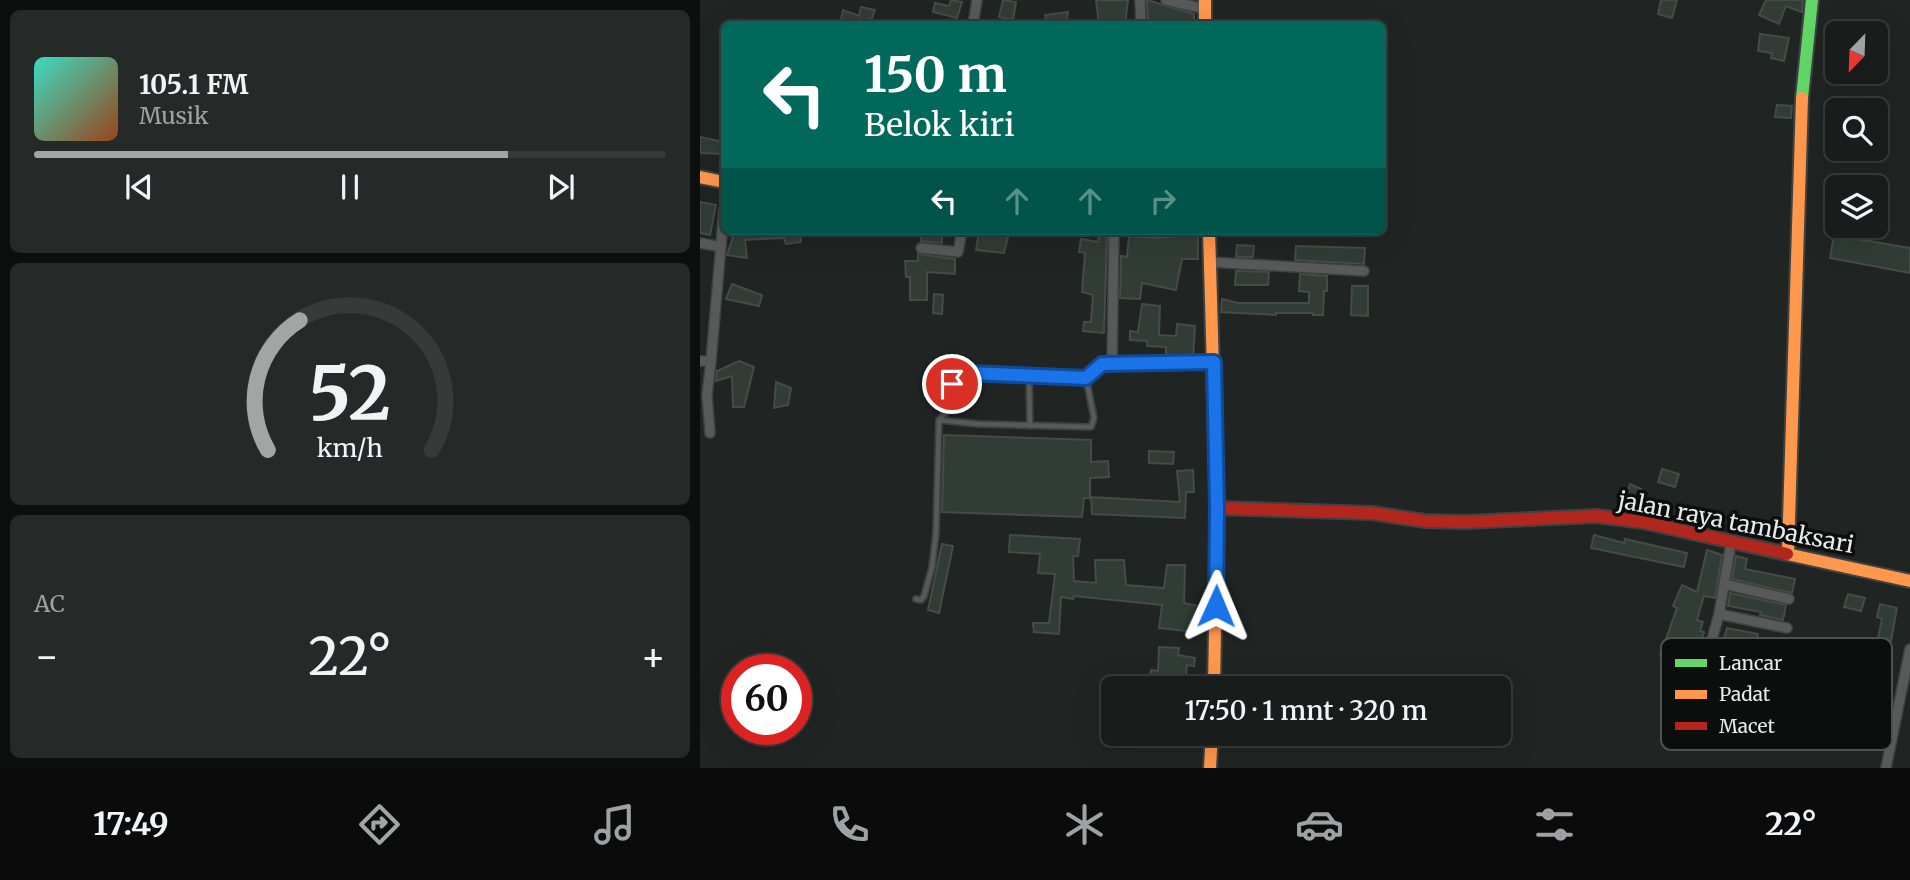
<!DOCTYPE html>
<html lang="id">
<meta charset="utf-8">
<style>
:root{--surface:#181c1a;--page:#252927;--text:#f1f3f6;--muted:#9fa1a2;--line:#363a39;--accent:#a1a6a4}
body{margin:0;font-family:Merriweather,serif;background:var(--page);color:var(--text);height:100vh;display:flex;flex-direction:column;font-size:26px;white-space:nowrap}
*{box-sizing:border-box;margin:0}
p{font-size:23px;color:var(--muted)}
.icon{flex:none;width:38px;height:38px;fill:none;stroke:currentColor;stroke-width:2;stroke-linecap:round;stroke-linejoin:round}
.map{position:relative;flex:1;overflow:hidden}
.sheet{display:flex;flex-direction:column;gap:10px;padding:10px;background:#0d0f0e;width:700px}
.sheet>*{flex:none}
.banner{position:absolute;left:21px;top:21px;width:665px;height:214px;border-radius:10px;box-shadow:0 7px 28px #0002,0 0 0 2px var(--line);background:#00695c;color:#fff;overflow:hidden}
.needle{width:46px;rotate:203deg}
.fabs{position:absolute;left:1125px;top:21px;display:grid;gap:14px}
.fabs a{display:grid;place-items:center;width:63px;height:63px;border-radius:10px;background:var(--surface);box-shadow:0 7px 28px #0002,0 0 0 2px var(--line);font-size:35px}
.speed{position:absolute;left:21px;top:654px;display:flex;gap:14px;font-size:35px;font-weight:700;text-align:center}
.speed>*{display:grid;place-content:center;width:91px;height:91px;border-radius:50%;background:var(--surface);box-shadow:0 7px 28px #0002,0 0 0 2px var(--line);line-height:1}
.speed .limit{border:10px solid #d22;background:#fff;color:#111}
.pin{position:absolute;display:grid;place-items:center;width:60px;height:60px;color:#fff;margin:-30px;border:4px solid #fff;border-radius:50%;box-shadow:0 2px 7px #0007}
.me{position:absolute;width:77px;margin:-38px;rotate:1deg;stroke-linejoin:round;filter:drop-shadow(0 0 5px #0008)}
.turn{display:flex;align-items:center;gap:24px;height:147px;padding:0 28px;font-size:32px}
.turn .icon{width:91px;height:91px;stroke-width:2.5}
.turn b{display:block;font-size:49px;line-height:60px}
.lanes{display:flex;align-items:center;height:66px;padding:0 28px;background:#0003;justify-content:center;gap:35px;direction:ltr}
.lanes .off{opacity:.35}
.big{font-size:52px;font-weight:600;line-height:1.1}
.sheet .widget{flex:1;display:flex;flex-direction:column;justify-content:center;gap:10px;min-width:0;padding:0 24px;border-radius:10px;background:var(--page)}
.sheet .dial{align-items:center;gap:0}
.dial svg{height:182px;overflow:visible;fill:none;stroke:var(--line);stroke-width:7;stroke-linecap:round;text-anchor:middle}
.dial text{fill:var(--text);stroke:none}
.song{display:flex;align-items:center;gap:21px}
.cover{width:84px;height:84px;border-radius:10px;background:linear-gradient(135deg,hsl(170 70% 55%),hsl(20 70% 35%))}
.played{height:7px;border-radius:4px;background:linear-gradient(90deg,var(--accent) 75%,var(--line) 75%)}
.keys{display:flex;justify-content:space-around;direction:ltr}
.heat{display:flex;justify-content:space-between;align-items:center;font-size:38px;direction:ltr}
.trip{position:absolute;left:401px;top:676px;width:410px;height:70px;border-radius:10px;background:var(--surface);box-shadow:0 7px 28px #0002,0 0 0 2px var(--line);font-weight:600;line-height:70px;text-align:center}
.dock{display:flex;height:112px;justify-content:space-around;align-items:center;background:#0a0b0a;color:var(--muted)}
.dock .icon{width:49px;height:49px}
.dock .on{color:var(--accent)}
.dock b{font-size:32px;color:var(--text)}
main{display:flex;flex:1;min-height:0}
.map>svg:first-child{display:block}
</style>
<main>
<section class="sheet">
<div class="widget">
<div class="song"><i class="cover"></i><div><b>105.1 FM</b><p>Musik</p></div></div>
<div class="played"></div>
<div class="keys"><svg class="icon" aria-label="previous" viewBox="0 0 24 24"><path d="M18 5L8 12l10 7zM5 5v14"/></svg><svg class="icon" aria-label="pause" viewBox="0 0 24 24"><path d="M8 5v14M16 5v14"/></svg><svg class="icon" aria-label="next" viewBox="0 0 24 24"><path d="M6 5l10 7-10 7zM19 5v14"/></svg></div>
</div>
<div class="widget dial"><svg viewBox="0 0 100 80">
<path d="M14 69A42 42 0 1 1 86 69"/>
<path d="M14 69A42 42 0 0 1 28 12" stroke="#a1a6a4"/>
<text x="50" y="56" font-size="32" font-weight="700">52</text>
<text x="50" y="72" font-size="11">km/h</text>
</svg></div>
<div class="widget"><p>AC</p>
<div class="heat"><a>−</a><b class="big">22°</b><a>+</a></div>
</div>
</section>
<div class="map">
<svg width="1210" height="768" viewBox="0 0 1210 768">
<rect width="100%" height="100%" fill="#202523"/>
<g fill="#313c37" stroke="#464a48" stroke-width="2">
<polygon points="251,0 262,2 257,18 233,12 235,3 249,6"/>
<polygon points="303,0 316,2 313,20 299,17"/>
<polygon points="396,0 428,0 425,24 399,24"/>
<polygon points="447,0 494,14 494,23 480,21 481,24 459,24 448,21"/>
<polygon points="961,0 977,0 972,18 958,14"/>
<polygon points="1066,0 1103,0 1102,12 1086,6 1079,24 1059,15"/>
<polygon points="161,7 175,10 171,21 178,24 140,24 143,10 159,16"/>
<polygon points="368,12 366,24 346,24 345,15"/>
<polygon points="1060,34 1089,38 1084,61 1071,58 1072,53 1058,51"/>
<polygon points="1077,105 1092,106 1091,118 1075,117"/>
<polygon points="0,137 24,142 24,154 0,153"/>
<polygon points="0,202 16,205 10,235 0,233"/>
<polygon points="35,231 100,231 101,242 86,244 83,235 83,238 45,240 47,258 27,255"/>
<polygon points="242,231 242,243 221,241 220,232"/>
<polygon points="279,231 288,231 308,237 304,253 276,250"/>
<polygon points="498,234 498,259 482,259 476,290 442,283 440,299 420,298 421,256 427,257 429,236 458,238"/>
<polygon points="399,235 407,235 404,333 383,331 384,322 391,322 393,295 382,292 385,253 379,252 381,239 398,242"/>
<polygon points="1134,235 1210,248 1210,273 1130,258"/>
<polygon points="537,245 554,246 553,257 536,257"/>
<polygon points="596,246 665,248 664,264 595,260"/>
<polygon points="218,254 255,259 255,274 227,272 227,300 210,300 210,277 206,277 205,261 218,261"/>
<polygon points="536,271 569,272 568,285 535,285"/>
<polygon points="600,274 627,276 627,291 624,291 623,315 613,315 613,313 576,313 576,315 521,312 522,299 538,303 609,303 609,292 599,291"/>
<polygon points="32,284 62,295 59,306 26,299"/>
<polygon points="652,286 668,286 668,316 651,315"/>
<polygon points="234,294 243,295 242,314 233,313"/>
<polygon points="442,304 460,306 459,335 476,336 477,324 495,326 493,358 466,358 466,347 447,346 447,341 430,340 430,331 438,332"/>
<polygon points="39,361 54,367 44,407 33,407 32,376 16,381 17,371"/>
<polygon points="76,382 91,388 88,405 74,408"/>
<polygon points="244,435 391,440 391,462 408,461 409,477 390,478 390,498 384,498 382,517 242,512"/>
<polygon points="449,451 474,452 473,464 449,463"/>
<polygon points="962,469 979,474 975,487 958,482"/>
<polygon points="493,470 494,492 486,492 485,518 392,514 391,497 480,502 477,471"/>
<polygon points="930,484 941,489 932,510 922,506"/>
<polygon points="310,535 380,539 378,556 373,556 374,581 396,583 395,560 424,560 426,585 464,588 467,565 485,565 484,603 499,606 496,632 459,628 462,605 374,596 373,599 361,597 359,634 334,632 333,623 349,623 355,574 338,573 340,554 309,552"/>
<polygon points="894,535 924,543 925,539 987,553 984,567 891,548"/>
<polygon points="242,544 253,546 239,613 228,610"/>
<polygon points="1007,550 1022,555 1015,598 1004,596 997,620 1003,622 1000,631 1004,632 1002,640 998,639 994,655 1000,657 998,663 978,658 971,660 960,656 977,608 973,606 982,585 997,592"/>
<polygon points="1036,556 1047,559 1045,569 1095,579 1092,593 1032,579"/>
<polygon points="1030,593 1086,605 1083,620 1060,615 1061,612 1028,606"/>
<polygon points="1148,594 1165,598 1161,611 1144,607"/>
<polygon points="1180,604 1197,608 1191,641 1178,638 1182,619 1177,617"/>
<polygon points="1027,628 1058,634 1053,651 1022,645"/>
<polygon points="459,647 479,648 478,655 495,658 494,666 487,665 485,684 450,679 451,670 458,671"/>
</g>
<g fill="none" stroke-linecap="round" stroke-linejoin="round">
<g stroke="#3e4240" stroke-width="8">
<g id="lane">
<polyline points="329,376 330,426"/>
<polyline points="240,420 278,424 391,427 394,418 386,378"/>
<polyline points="216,599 221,600 224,596 232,567 236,533 239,420 250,408 252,384 268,373 386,378 402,364 511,362"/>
</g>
</g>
<g stroke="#3e4240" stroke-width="12">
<g id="street">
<polyline points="440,0 441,24"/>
<polyline points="466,0 505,9"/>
<polyline points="273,24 277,0"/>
<polyline points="0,243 21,247"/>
<polyline points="221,248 258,252 262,231"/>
<polyline points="510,262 664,271"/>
<polyline points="0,361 11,361 24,210"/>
<polyline points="412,364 414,231"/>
<polyline points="10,433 7,395 11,361"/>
<polyline points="1024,584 1089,599"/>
<polyline points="1019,614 1087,628"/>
<polyline points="1009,649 1079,664"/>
<polyline points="976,665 998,670 1004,669 1019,614 1031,543"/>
<polyline points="1186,768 1210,649"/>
</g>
</g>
<g stroke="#3e4240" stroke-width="16">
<polyline id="fast" points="1102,98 1112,0"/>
</g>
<g stroke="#3e4240" stroke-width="16">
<g id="slow">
<polyline points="505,0 505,24"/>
<polyline points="0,177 24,182"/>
<polyline points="509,231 517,508 514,688"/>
<polyline points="1088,552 1102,98"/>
<polyline points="1087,554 1210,581"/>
<polyline points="510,768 512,733"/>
</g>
</g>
<g stroke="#3e4240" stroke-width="16">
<polyline id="jam" points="517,508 672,513 725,521 766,522 897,516 943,522 1087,554"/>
</g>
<use href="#lane" stroke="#575a59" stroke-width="4.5"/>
<use href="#street" stroke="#575a59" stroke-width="9"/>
<use href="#fast" stroke="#63d668" stroke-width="12"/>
<use href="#slow" stroke="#ff974d" stroke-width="12"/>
<use href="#jam" stroke="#b3261e" stroke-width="12"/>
</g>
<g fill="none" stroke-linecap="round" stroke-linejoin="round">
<g stroke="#114b97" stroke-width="18">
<polyline id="route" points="252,384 268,373 386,378 402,364 514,362 517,508 516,606"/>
</g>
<use href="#route" stroke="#1a73e8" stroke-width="12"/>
</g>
<g text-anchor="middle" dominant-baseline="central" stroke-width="7" stroke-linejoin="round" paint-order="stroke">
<g font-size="23" fill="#e7ecea" stroke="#0b0e0d">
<text transform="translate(1036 522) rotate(11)">jalan raya tambaksari</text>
</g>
</g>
<rect x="961" y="638" width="231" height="112" rx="10" fill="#0b0e0d" stroke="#4d514f" stroke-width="2"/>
<rect x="975" y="659" width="32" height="8" fill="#63d668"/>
<rect x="975" y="690" width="32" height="9" fill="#ff974d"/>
<rect x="975" y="722" width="32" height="8" fill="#b3261e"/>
<g font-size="19" fill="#e7ecea">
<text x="1019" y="670">Lancar</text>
<text x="1019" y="701">Padat</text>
<text x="1019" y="733">Macet</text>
</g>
</svg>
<div class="fabs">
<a><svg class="needle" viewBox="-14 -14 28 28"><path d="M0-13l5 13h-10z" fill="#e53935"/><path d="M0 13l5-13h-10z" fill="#9fa1a2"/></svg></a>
<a><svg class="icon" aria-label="search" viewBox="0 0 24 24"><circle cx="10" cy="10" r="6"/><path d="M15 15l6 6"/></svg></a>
<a><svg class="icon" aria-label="layers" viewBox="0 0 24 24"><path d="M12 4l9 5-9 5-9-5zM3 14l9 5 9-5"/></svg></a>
</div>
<div class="speed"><div class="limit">60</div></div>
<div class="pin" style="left:252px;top:384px;background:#d93025"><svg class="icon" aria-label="arrive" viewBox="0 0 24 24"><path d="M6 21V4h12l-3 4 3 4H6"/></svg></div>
<svg class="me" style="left:516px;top:606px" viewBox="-20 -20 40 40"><path d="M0-17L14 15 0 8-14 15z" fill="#1a73e8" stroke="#fff" stroke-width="4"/></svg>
<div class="trip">17:50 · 1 mnt · 320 m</div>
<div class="banner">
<div class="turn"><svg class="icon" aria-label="left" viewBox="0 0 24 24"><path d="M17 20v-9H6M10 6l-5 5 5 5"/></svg><div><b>150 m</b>Belok kiri</div></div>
<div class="lanes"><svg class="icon" aria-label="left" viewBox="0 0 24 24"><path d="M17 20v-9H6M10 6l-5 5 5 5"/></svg><svg class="icon off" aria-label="ahead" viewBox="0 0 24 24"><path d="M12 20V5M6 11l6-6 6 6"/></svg><svg class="icon off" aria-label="ahead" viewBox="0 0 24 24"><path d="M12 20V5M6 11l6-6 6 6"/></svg><svg class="icon off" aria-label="right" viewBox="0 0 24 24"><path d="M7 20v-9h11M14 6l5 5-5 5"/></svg></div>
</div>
</div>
</main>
<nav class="dock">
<b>17:49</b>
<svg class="icon on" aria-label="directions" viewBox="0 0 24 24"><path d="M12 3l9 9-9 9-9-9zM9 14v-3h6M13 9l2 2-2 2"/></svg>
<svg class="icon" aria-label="music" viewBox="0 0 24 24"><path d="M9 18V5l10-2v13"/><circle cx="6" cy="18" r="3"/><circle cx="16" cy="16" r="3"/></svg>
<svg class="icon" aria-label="phone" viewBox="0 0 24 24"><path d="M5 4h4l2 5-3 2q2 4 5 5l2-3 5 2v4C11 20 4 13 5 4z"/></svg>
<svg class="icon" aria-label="climate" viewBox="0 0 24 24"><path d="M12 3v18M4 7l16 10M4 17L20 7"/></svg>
<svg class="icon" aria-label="car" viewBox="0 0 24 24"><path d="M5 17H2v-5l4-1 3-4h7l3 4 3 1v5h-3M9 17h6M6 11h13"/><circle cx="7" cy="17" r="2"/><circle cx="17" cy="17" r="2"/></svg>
<svg class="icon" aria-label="filters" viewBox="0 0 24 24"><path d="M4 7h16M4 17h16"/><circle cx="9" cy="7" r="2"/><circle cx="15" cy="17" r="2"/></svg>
<b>22°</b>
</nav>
